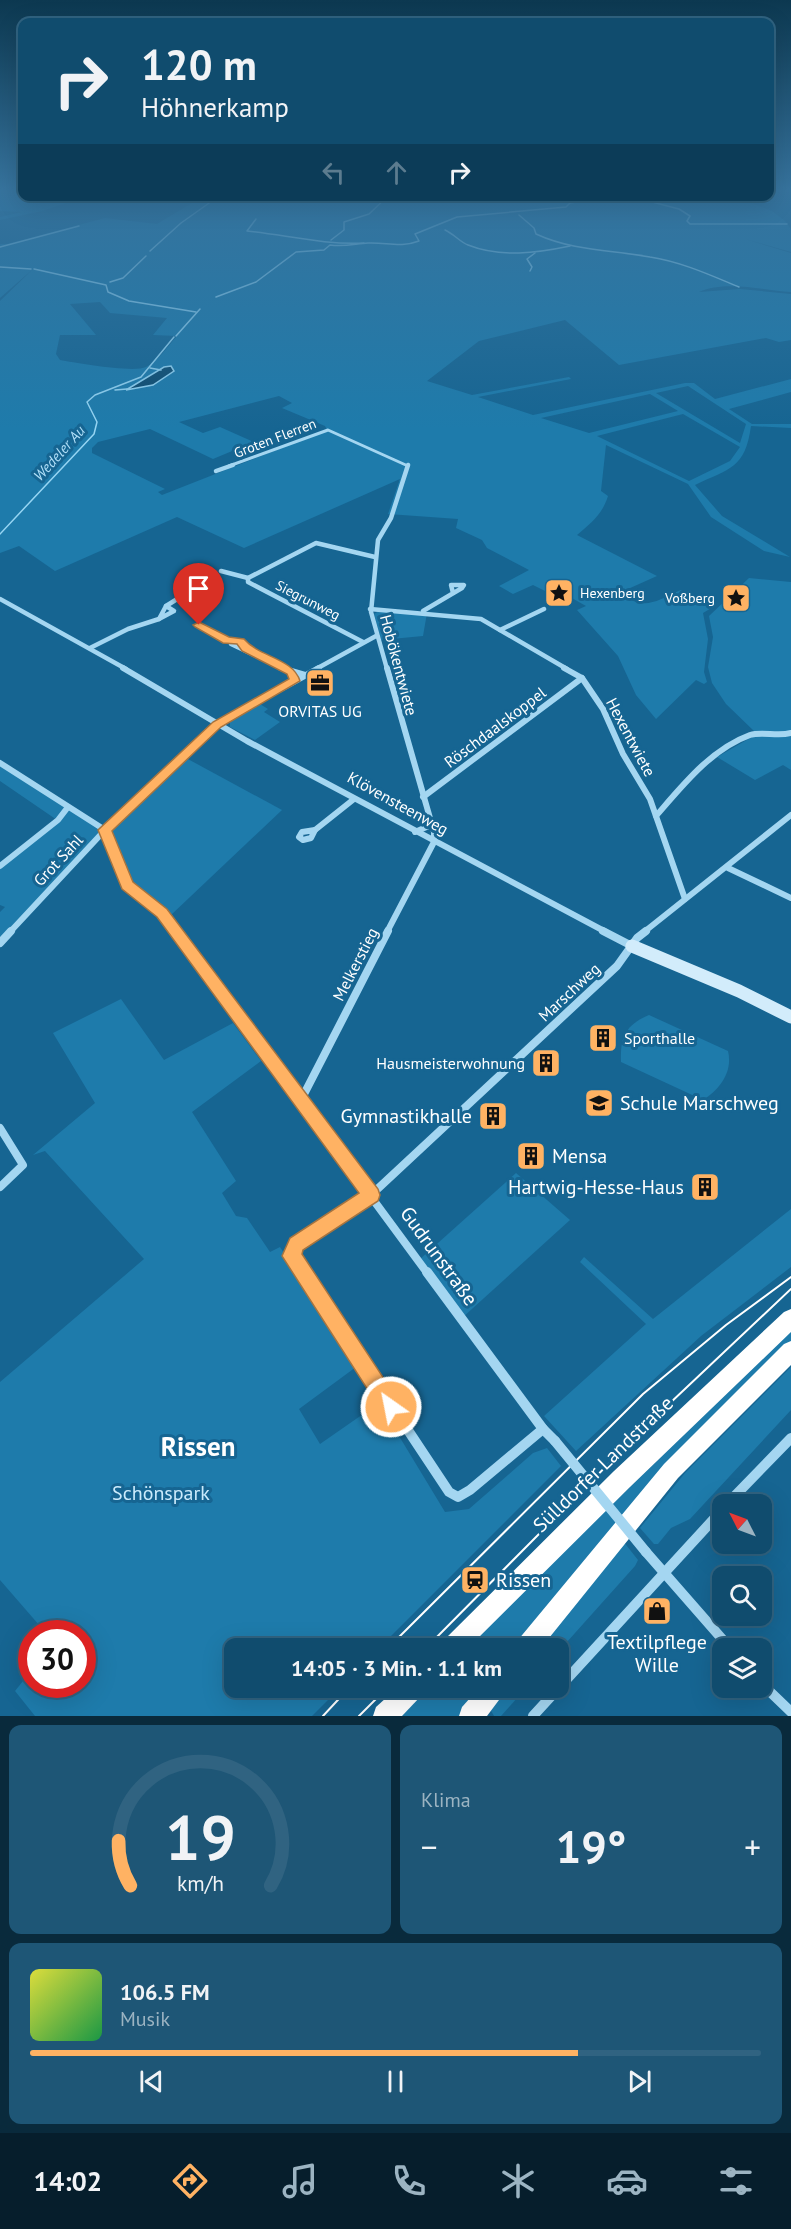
<!DOCTYPE html>
<html lang="de">
<meta charset="utf-8">
<style>
:root{--surface:#104c6e;--page:#1e5676;--text:#f1f3f6;--muted:#9cb4c2;--line:#306381;--accent:#ffb263}
body{margin:0;font-family:"PT Sans",sans-serif;background:var(--page);color:var(--text);height:100vh;display:flex;flex-direction:column;font-size:22px;white-space:nowrap}
*{box-sizing:border-box;margin:0}
p{font-size:20px;color:var(--muted)}
.icon{flex:none;width:33px;height:33px;fill:none;stroke:currentColor;stroke-width:2;stroke-linecap:round;stroke-linejoin:round}
.map{position:relative;height:1716px;overflow:hidden}
.sheet{display:flex;flex-direction:column;gap:9px;padding:9px;background:#092a3c;flex:1}
.sheet>*{flex:none}
.banner{position:absolute;left:18px;top:18px;width:756px;height:183px;border-radius:12px;box-shadow:0 6px 24px #0002,0 0 0 2px var(--line);background:#104c6e;color:var(--text);overflow:hidden}
.needle{width:39px;rotate:312deg}
.fabs{position:absolute;left:712px;top:1494px;display:grid;gap:12px}
.fabs a{display:grid;place-items:center;width:60px;height:60px;border-radius:12px;background:var(--surface);box-shadow:0 6px 24px #0002,0 0 0 2px var(--line);font-size:30px}
.speed{position:absolute;left:18px;top:1620px;display:flex;gap:12px;font-size:30px;font-weight:700;text-align:center}
.speed>*{display:grid;place-content:center;width:78px;height:78px;border-radius:50%;background:var(--surface);box-shadow:0 6px 24px #0002,0 0 0 2px var(--line);line-height:1}
.speed .limit{border:9px solid #d22;background:#fff;color:#111}
.pin{position:absolute;display:grid;place-items:center;width:51px;height:51px;color:#fff;margin:-62px -26px;border-radius:50% 50% 50% 0;rotate:-45deg;box-shadow:0 0 6px #0007}
.pin .icon{rotate:45deg}
.me{position:absolute;width:66px;margin:-33px;rotate:327deg;stroke-linejoin:round;filter:drop-shadow(0 0 4px #0008)}
.turn{display:flex;align-items:center;gap:21px;height:126px;padding:0 24px;font-size:27px}
.turn .icon{width:78px;height:78px;stroke-width:2.5}
.turn b{display:block;font-size:42px;line-height:51px}
.lanes{display:flex;align-items:center;height:57px;padding:0 24px;background:#0003;justify-content:center;gap:30px;direction:ltr}
.lanes .off{opacity:.35}
.big{font-size:45px;font-weight:600;line-height:1.1}
.sheet .tile{flex:1;display:flex;flex-direction:column;justify-content:center;gap:9px;min-width:0;padding:0 21px;border-radius:12px;background:var(--page)}
.sheet .dial{align-items:center;gap:0}
.dial svg{height:156px;overflow:visible;fill:none;stroke:var(--line);stroke-width:7;stroke-linecap:round;text-anchor:middle}
.dial text{fill:var(--text);stroke:none}
.song{display:flex;align-items:center;gap:18px}
.cover{width:72px;height:72px;border-radius:9px;background:linear-gradient(135deg,hsl(60 70% 55%),hsl(140 70% 35%))}
.played{height:6px;border-radius:3px;background:linear-gradient(90deg,var(--accent) 75%,var(--line) 75%)}
.keys{display:flex;justify-content:space-around;direction:ltr}
.heat{display:flex;justify-content:space-between;align-items:center;font-size:33px;direction:ltr}
.sheet .tiles{flex:1;display:grid;gap:9px;grid-template-columns:1fr 1fr}
.tile:last-child{grid-column:span 2}
.trip{position:absolute;left:224px;top:1638px;width:345px;height:60px;border-radius:12px;background:var(--surface);box-shadow:0 6px 24px #0002,0 0 0 2px var(--line);font-weight:600;line-height:60px;text-align:center}
.tabs{display:flex;height:96px;justify-content:space-around;align-items:center;background:#061e2c;color:var(--muted)}
.tabs .icon{width:42px;height:42px}
.tabs .on{color:var(--accent)}
.tabs b{font-size:27px;color:var(--text)}
.map>svg:first-child{display:block}
</style>
<div class="map">
<svg width="791" height="1716" viewBox="0 0 791 1716">
<rect width="100%" height="100%" fill="#166592"/>
<g fill="#1e7bab" fill-rule="evenodd">
<polygon points="0,189 22,189 22,196 85,197 42,211 0,220 0,217 22,212 0,211"/>
<path d="M636,196H727L754,204L772,211L785,221L791,229V252L745,239L791,253V292C763,290 725,280 699,292L740,289L791,294V340L779,342L766,338L619,365L565,320L479,341L427,381L472,395L569,377L571,379L478,397L533,415L685,383H694L715,399L791,379V392L729,409L752,424H791V428L751,426C745,469 730,468 695,485L722,516L790,557L764,551L711,517L688,484L606,445L601,491L608,496C602,515 591,523 577,535L657,576L619,593C645,611 654,602 681,590L713,607L703,613L708,639L704,672L707,682L704,684L696,680L656,719L636,695L618,656L577,610L586,606L570,597L567,598L551,590L547,592L533,585L513,594L499,586L529,570L487,548L482,540L456,528L458,519L388,514L400,479L244,548L177,517L55,571L19,546L0,553V301L33,269L0,298V244H7L105,218L157,224L202,197ZM100,302L110,313L167,318L153,335L177,336C167,347 158,361 146,367C134,373 76,363 60,360L56,354L60,335H96L70,304ZM688,386L746,424L740,443L656,393ZM650,394L678,411L589,433L541,418ZM279,396L292,403L282,408L325,426L327,430L162,495L158,492L165,489L92,453V448L98,442L150,429L213,459L237,449L243,452L257,447L256,443L220,427L203,433L179,422ZM683,414L740,447L730,461L689,481L597,436Z"/>
<polygon points="749,578 791,582 791,770 783,765 755,780 717,757 752,737 754,731 726,704 712,683 708,667 713,637 709,616"/>
<polygon points="379,611 427,613 423,636 381,640 374,614"/>
<polygon points="260,704 268,709 264,712 280,722 255,740 230,727 230,721"/>
<polygon points="186,758 282,810 171,915 134,883 111,834 115,823"/>
<polygon points="0,763 105,830 0,943 0,912 5,907 0,905 0,866 57,820 0,781"/>
<polygon points="121,999 164,1060 233,1023 261,1061 192,1112 236,1181 222,1193 236,1216 247,1218 270,1252 280,1247 356,1367 299,1409 320,1444 379,1403 445,1512 469,1509 533,1453 547,1448 561,1466 379,1648 234,1648 234,1688 340,1688 312,1716 35,1716 15,1691 31,1671 32,1684 82,1684 82,1634 46,1633 0,1580 0,1382 144,1259 45,1151 33,1155 95,1103 53,1033"/>
<path d="M649,1015L728,1051C733,1072 720,1089 703,1100L621,1062C620,1038 625,1025 649,1015Z"/>
<polygon points="516,1173 570,1220 462,1318 419,1260"/>
<polygon points="791,1209 791,1267 701,1336 576,1451 544,1416 646,1324 580,1262 584,1257 653,1319"/>
<polygon points="791,1331 791,1344 515,1648 464,1648"/>
<polygon points="791,1367 791,1410 690,1519 671,1528 658,1544 654,1544 640,1528 685,1473"/>
<polygon points="623,1541 638,1560 635,1566 558,1652 558,1648 538,1648"/>
<polygon points="425,1688 484,1688 461,1716 397,1716"/>
<polygon points="507,1688 526,1688 501,1716 494,1716 490,1709"/>
</g>
<polygon fill="#0e4b6e" stroke="#96d5f3" stroke-width="1.5" points="171,366 174,371 153,385 126,390 164,367"/>
<g fill="none" stroke-linecap="round" stroke-linejoin="round">
<g stroke="#96d5f3" stroke-width="1.5">
<polyline points="621,196 633,196"/>
<polyline points="633,197 679,209 690,216 687,221 690,224 787,224"/>
<path d="M519,215L534,228L536,234C573,251 611,250 650,257C682,262 710,275 739,287"/>
<path d="M256,219L247,231C286,235 324,245 364,243"/>
<path d="M445,230C454,234 460,242 468,245C501,258 537,253 570,246"/>
<polyline points="331,240 344,230 344,222 369,214 388,196"/>
<polyline points="0,247 79,226"/>
<polyline points="150,251 181,223 219,196"/>
<polyline points="0,267 31,269"/>
<polyline points="34,269 106,285 108,292 129,301 196,312"/>
<polyline points="530,271 532,267 527,259 535,253"/>
<polyline points="110,282 123,278 146,256"/>
<path d="M216,297L256,282L296,252L324,250L330,245C344,247 354,244 368,243C386,242 401,248 419,241L415,234L457,217L566,207L570,203L615,196"/>
<polyline points="176,336 200,309"/>
<polyline points="150,368 161,370"/>
<polyline points="115,390 127,389"/>
<polyline points="0,534 94,434 97,422 87,402 95,395 141,377 174,337"/>
</g>
<polyline stroke="#a4d6f1" stroke-width="3" points="229,466 328,430 408,466"/>
<g stroke="#a4d6f1" stroke-width="4.5">
<polyline points="216,471 233,465"/>
<polyline points="221,571 248,578 316,543 375,557"/>
<polyline points="248,578 248,582 363,642"/>
<polyline points="0,599 126,669"/>
<polygon points="166,606 174,611 159,619"/>
<polyline points="166,606 190,591"/>
<polyline points="370,609 481,619 567,669"/>
<polyline points="423,611 462,588 464,585 451,585 453,593"/>
<polyline points="199,625 232,642"/>
<polyline points="500,630 544,609"/>
<polyline points="90,648 128,629 159,619"/>
<polyline points="246,649 239,641 231,644 284,669"/>
<polyline points="316,669 376,636"/>
<polyline points="387,669 371,612 378,540 391,518 408,465"/>
</g>
<g stroke="#a4d6f1" stroke-width="6">
<polyline points="123,668 247,741 606,932"/>
<polyline points="281,668 305,675"/>
<polyline points="387,668 434,832 434,842 387,932"/>
<polyline points="564,668 582,678 603,709 623,754 650,799 685,899"/>
<polyline points="0,763 105,830 127,885 162,913 176,932"/>
<polyline points="423,797 582,678"/>
<path d="M656,816C682,786 711,749 750,735C763,731 777,737 791,733"/>
<polygon points="315,830 311,838 303,840 299,837 302,832"/>
<polyline points="315,830 354,799"/>
<polyline points="415,832 431,825"/>
<polyline points="0,866 58,820 68,807"/>
<polyline points="728,868 791,898"/>
<polyline points="10,932 105,830 217,724 319,668"/>
<polyline points="644,932 791,815"/>
</g>
<g stroke="#a4d6f1" stroke-width="8">
<polyline points="175,931 428,1274"/>
<polyline points="603,931 632,946"/>
<polyline points="0,943 11,931"/>
<polyline points="301,1100 388,931"/>
<polyline points="0,1128 23,1165 0,1187"/>
<polyline points="304,1274 292,1256 292,1249 371,1195 617,966 637,938 646,931"/>
</g>
<g stroke="#a4d6f1" stroke-width="10">
<polyline points="303,1272 449,1492 458,1497 470,1490 543,1429"/>
<polyline points="427,1272 543,1429 555,1441"/>
<polyline points="727,1504 791,1438"/>
<polyline points="646,1552 730,1648"/>
<polyline points="762,1684 791,1712"/>
<polyline points="533,1716 723,1509"/>
</g>
<polyline stroke="#d2ecfb" stroke-width="13" points="632,946 739,991 791,1017"/>
<g fill="#fff" fill-rule="evenodd">
<polygon points="791,1309 791,1332 630,1487 468,1648 440,1648 444,1640 614,1471 784,1312"/>
<polygon points="791,1341 791,1365 678,1478 541,1648 514,1648 518,1640 664,1464 784,1344"/>
<polygon points="397,1688 425,1688 421,1696 402,1716 373,1716 376,1707"/>
<polygon points="479,1688 506,1688 502,1696 487,1716 459,1716 462,1707"/>
</g>
<g stroke="#fff" stroke-width="2">
<polyline points="388,1648 643,1394 726,1325 791,1277"/>
<polyline points="426,1648 651,1421 791,1289"/>
<polyline points="323,1716 349,1688"/>
<polyline points="359,1716 387,1688"/>
</g>
<polyline stroke="#a4d6f1" stroke-width="10" points="555,1441 646,1552"/>
</g>
<linearGradient id="sky" x2="0" y2="1"><stop stop-color="#0c3850"/><stop offset="0.44" stop-color="#36739d"/><stop offset="1" stop-color="#36739d" stop-opacity="0"/></linearGradient>
<rect width="791" height="429" fill="url(#sky)"/>
<path fill="#ffb263" stroke="#a67440" stroke-width="1.5" d="M199,622L229,637L244,639C259,657 293,658 300,681L221,727L112,831L133,882L167,909L378,1189L380,1195L378,1201L303,1250L302,1254L398,1400L401,1407L398,1415L391,1418L384,1415L282,1256L290,1238L359,1193L157,917L122,889L98,830L213,722L289,679L287,674L242,651L237,644L223,643L195,627L193,625Z"/>
<defs>
<g id="sight-square" transform="scale(1.5)"><rect x="-9" y="-9" width="18" height="18" rx="4" fill="#ffb263" stroke="#166592"/><path d="M0-6L1.8-2.2L6-1.7L2.9 1.2L3.7 5.4L0 3.3L-3.7 5.4L-2.9 1.2L-6-1.7L-1.8-2.2Z" fill="#111"/></g>
<g id="office-square" transform="scale(1.5)"><rect x="-9" y="-9" width="18" height="18" rx="4" fill="#ffb263" stroke="#166592"/><path d="M-6-3h4V-5.5h4V-3h4V5H-6ZM-1-4.5V-3h2v-1.5ZM-6 0V1H6V0Z" fill="#111"/></g>
<g id="building-square" transform="scale(1.5)"><rect x="-9" y="-9" width="18" height="18" rx="4" fill="#ffb263" stroke="#166592"/><path d="M-4-6H4V6H1V3H-1V6H-4ZM-2.5-4.3h1.7v1.8h-1.7ZM.8-4.3h1.7v1.8H.8ZM-2.5-1h1.7V.8h-1.7ZM.8-1h1.7V.8H.8Z" fill="#111"/></g>
<g id="school-square" transform="scale(1.5)"><rect x="-9" y="-9" width="18" height="18" rx="4" fill="#ffb263" stroke="#166592"/><path d="M0-5L7-2L0 1L-7-2ZM-4 1L0 2.5L4 1V4Q0 6-4 4Z" fill="#111"/></g>
<g id="station-square" transform="scale(1.5)"><rect x="-9" y="-9" width="18" height="18" rx="4" fill="#ffb263" stroke="#166592"/><path d="M-3-6H3Q5-6 5-4V2Q5 4 3 4L4.5 6H3L1.5 4h-3L-3 6H-4.5L-3 4Q-5 4-5 2V-4Q-5-6-3-6ZM-3.5-4v3h7v-3ZM-3.5 1v1.5H-2V1ZM2 1v1.5H3.5V1Z" fill="#111"/></g>
<g id="shop-square" transform="scale(1.5)"><rect x="-9" y="-9" width="18" height="18" rx="4" fill="#ffb263" stroke="#166592"/><path d="M-5-2.5h2.3a2.7 3.5 0 0 1 5.4 0H5L5.5 6h-11ZM-1.5-2.5h3a1.5 2.3 0 0 0-3 0Z" fill="#111"/></g>
</defs>
<g fill-rule="evenodd">
<use href="#sight-square" x="559" y="593"/>
<use href="#sight-square" x="736" y="598"/>
<use href="#office-square" x="320" y="683"/>
<use href="#building-square" x="603" y="1038"/>
<use href="#building-square" x="546" y="1063"/>
<use href="#school-square" x="599" y="1103"/>
<use href="#building-square" x="493" y="1116"/>
<use href="#building-square" x="531" y="1156"/>
<use href="#building-square" x="705" y="1187"/>
<use href="#station-square" x="475" y="1580"/>
<use href="#shop-square" x="657" y="1611"/>
</g>
<g text-anchor="middle" dominant-baseline="central" stroke-width="6" stroke-linejoin="round" paint-order="stroke">
<g font-size="14" fill="#fff" stroke="#166592">
<text transform="translate(275 438) rotate(-21)">Groten Flerren</text>
<text transform="translate(308 600) rotate(27)">Siegrunweg</text>
</g>
<g font-size="14" fill="#fff" stroke="#166592" text-anchor="start">
<text x="580" y="593">Hexenberg</text>
<text x="715" y="598" text-anchor="end">Voßberg</text>
</g>
<g font-size="15" font-style="italic" fill="#b0dff8" stroke="#166592">
<text transform="translate(59 453) rotate(-48)">Wedeler Au</text>
</g>
<g font-size="16" fill="#fff" stroke="#166592">
<text transform="translate(399 665) rotate(75)">Hobökentwiete</text>
<text transform="translate(495 727) rotate(-37)">Röschdaalskoppel</text>
<text transform="translate(631 737) rotate(62)">Hexentwiete</text>
<text transform="translate(398 803) rotate(29)">Klövensteenweg</text>
<text transform="translate(58 860) rotate(-47)">Grot Sahl</text>
<text transform="translate(355 964) rotate(-63)">Melkerstieg</text>
<text transform="translate(569 992) rotate(-43)">Marschweg</text>
</g>
<g font-size="16" fill="#fff" stroke="#166592">
<text x="320" y="711">ORVITAS UG</text>
<text x="624" y="1038" text-anchor="start">Sporthalle</text>
<text x="525" y="1063" text-anchor="end">Hausmeisterwohnung</text>
</g>
<g font-size="20" fill="#fff" stroke="#166592" text-anchor="start">
<text x="620" y="1103">Schule Marschweg</text>
<text x="472" y="1116" text-anchor="end">Gymnastikhalle</text>
<text x="552" y="1156">Mensa</text>
<text x="684" y="1187" text-anchor="end">Hartwig-Hesse-Haus</text>
<text x="496" y="1580">Rissen</text>
<text x="657" y="1642" text-anchor="middle">Textilpflege<tspan x="657" dy="23">Wille</tspan></text>
</g>
<g font-size="20" fill="#fff" stroke="#166592">
<text transform="translate(439 1256) rotate(54)">Gudrunstraße</text>
<text transform="translate(603 1464) rotate(-44)">Sülldorfer Landstraße</text>
</g>
<g font-size="20" fill="#cbebfc" stroke="#166592">
<text x="161" y="1493">Schönspark</text>
</g>
<g font-size="27" font-weight="bold" fill="#fff" stroke="#166592">
<text x="198" y="1446">Rissen</text>
</g>
</g>
</svg>
<div class="fabs">
<a><svg class="needle" viewBox="-14 -14 28 28"><path d="M0-13l5 13h-10z" fill="#e53935"/><path d="M0 13l5-13h-10z" fill="#9cb4c2"/></svg></a>
<a><svg class="icon" aria-label="search" viewBox="0 0 24 24"><circle cx="10" cy="10" r="6"/><path d="M15 15l6 6"/></svg></a>
<a><svg class="icon" aria-label="layers" viewBox="0 0 24 24"><path d="M12 4l9 5-9 5-9-5zM3 14l9 5 9-5"/></svg></a>
</div>
<div class="speed"><div class="limit">30</div></div>
<div class="pin" style="left:199px;top:625px;background:#d93025"><svg class="icon" aria-label="arrive" viewBox="0 0 24 24"><path d="M6 21V4h12l-3 4 3 4H6"/></svg></div>
<svg class="me" style="left:391px;top:1407px" viewBox="-20 -20 40 40"><circle r="17" fill="#ffb263" stroke="#fff" stroke-width="3"/><path d="M0-11L8 9 0 5-8 9z" fill="#fff"/></svg>
<div class="trip">14:05 · 3 Min. · 1.1 km</div>
<div class="banner">
<div class="turn"><svg class="icon" aria-label="right" viewBox="0 0 24 24"><path d="M7 20v-9h11M14 6l5 5-5 5"/></svg><div><b>120 m</b>Höhnerkamp</div></div>
<div class="lanes"><svg class="icon off" aria-label="left" viewBox="0 0 24 24"><path d="M17 20v-9H6M10 6l-5 5 5 5"/></svg><svg class="icon off" aria-label="ahead" viewBox="0 0 24 24"><path d="M12 20V5M6 11l6-6 6 6"/></svg><svg class="icon" aria-label="right" viewBox="0 0 24 24"><path d="M7 20v-9h11M14 6l5 5-5 5"/></svg></div>
</div>
</div>
<section class="sheet">
<div class="tiles">
<div class="tile dial"><svg viewBox="0 0 100 80">
<path d="M14 69A42 42 0 1 1 86 69"/>
<path d="M14 69A42 42 0 0 1 8 46" stroke="#ffb263"/>
<text x="50" y="56" font-size="32" font-weight="700">19</text>
<text x="50" y="72" font-size="11">km/h</text>
</svg></div>
<div class="tile"><p>Klima</p>
<div class="heat"><a>−</a><b class="big">19°</b><a>+</a></div>
</div>
<div class="tile">
<div class="song"><i class="cover"></i><div><b>106.5 FM</b><p>Musik</p></div></div>
<div class="played"></div>
<div class="keys"><svg class="icon" aria-label="previous" viewBox="0 0 24 24"><path d="M18 5L8 12l10 7zM5 5v14"/></svg><svg class="icon" aria-label="pause" viewBox="0 0 24 24"><path d="M8 5v14M16 5v14"/></svg><svg class="icon" aria-label="next" viewBox="0 0 24 24"><path d="M6 5l10 7-10 7zM19 5v14"/></svg></div>
</div>
</div>
</section>
<nav class="tabs">
<b>14:02</b>
<svg class="icon on" aria-label="directions" viewBox="0 0 24 24"><path d="M12 3l9 9-9 9-9-9zM9 14v-3h6M13 9l2 2-2 2"/></svg>
<svg class="icon" aria-label="music" viewBox="0 0 24 24"><path d="M9 18V5l10-2v13"/><circle cx="6" cy="18" r="3"/><circle cx="16" cy="16" r="3"/></svg>
<svg class="icon" aria-label="phone" viewBox="0 0 24 24"><path d="M5 4h4l2 5-3 2q2 4 5 5l2-3 5 2v4C11 20 4 13 5 4z"/></svg>
<svg class="icon" aria-label="climate" viewBox="0 0 24 24"><path d="M12 3v18M4 7l16 10M4 17L20 7"/></svg>
<svg class="icon" aria-label="car" viewBox="0 0 24 24"><path d="M5 17H2v-5l4-1 3-4h7l3 4 3 1v5h-3M9 17h6M6 11h13"/><circle cx="7" cy="17" r="2"/><circle cx="17" cy="17" r="2"/></svg>
<svg class="icon" aria-label="filters" viewBox="0 0 24 24"><path d="M4 7h16M4 17h16"/><circle cx="9" cy="7" r="2"/><circle cx="15" cy="17" r="2"/></svg>
</nav>
